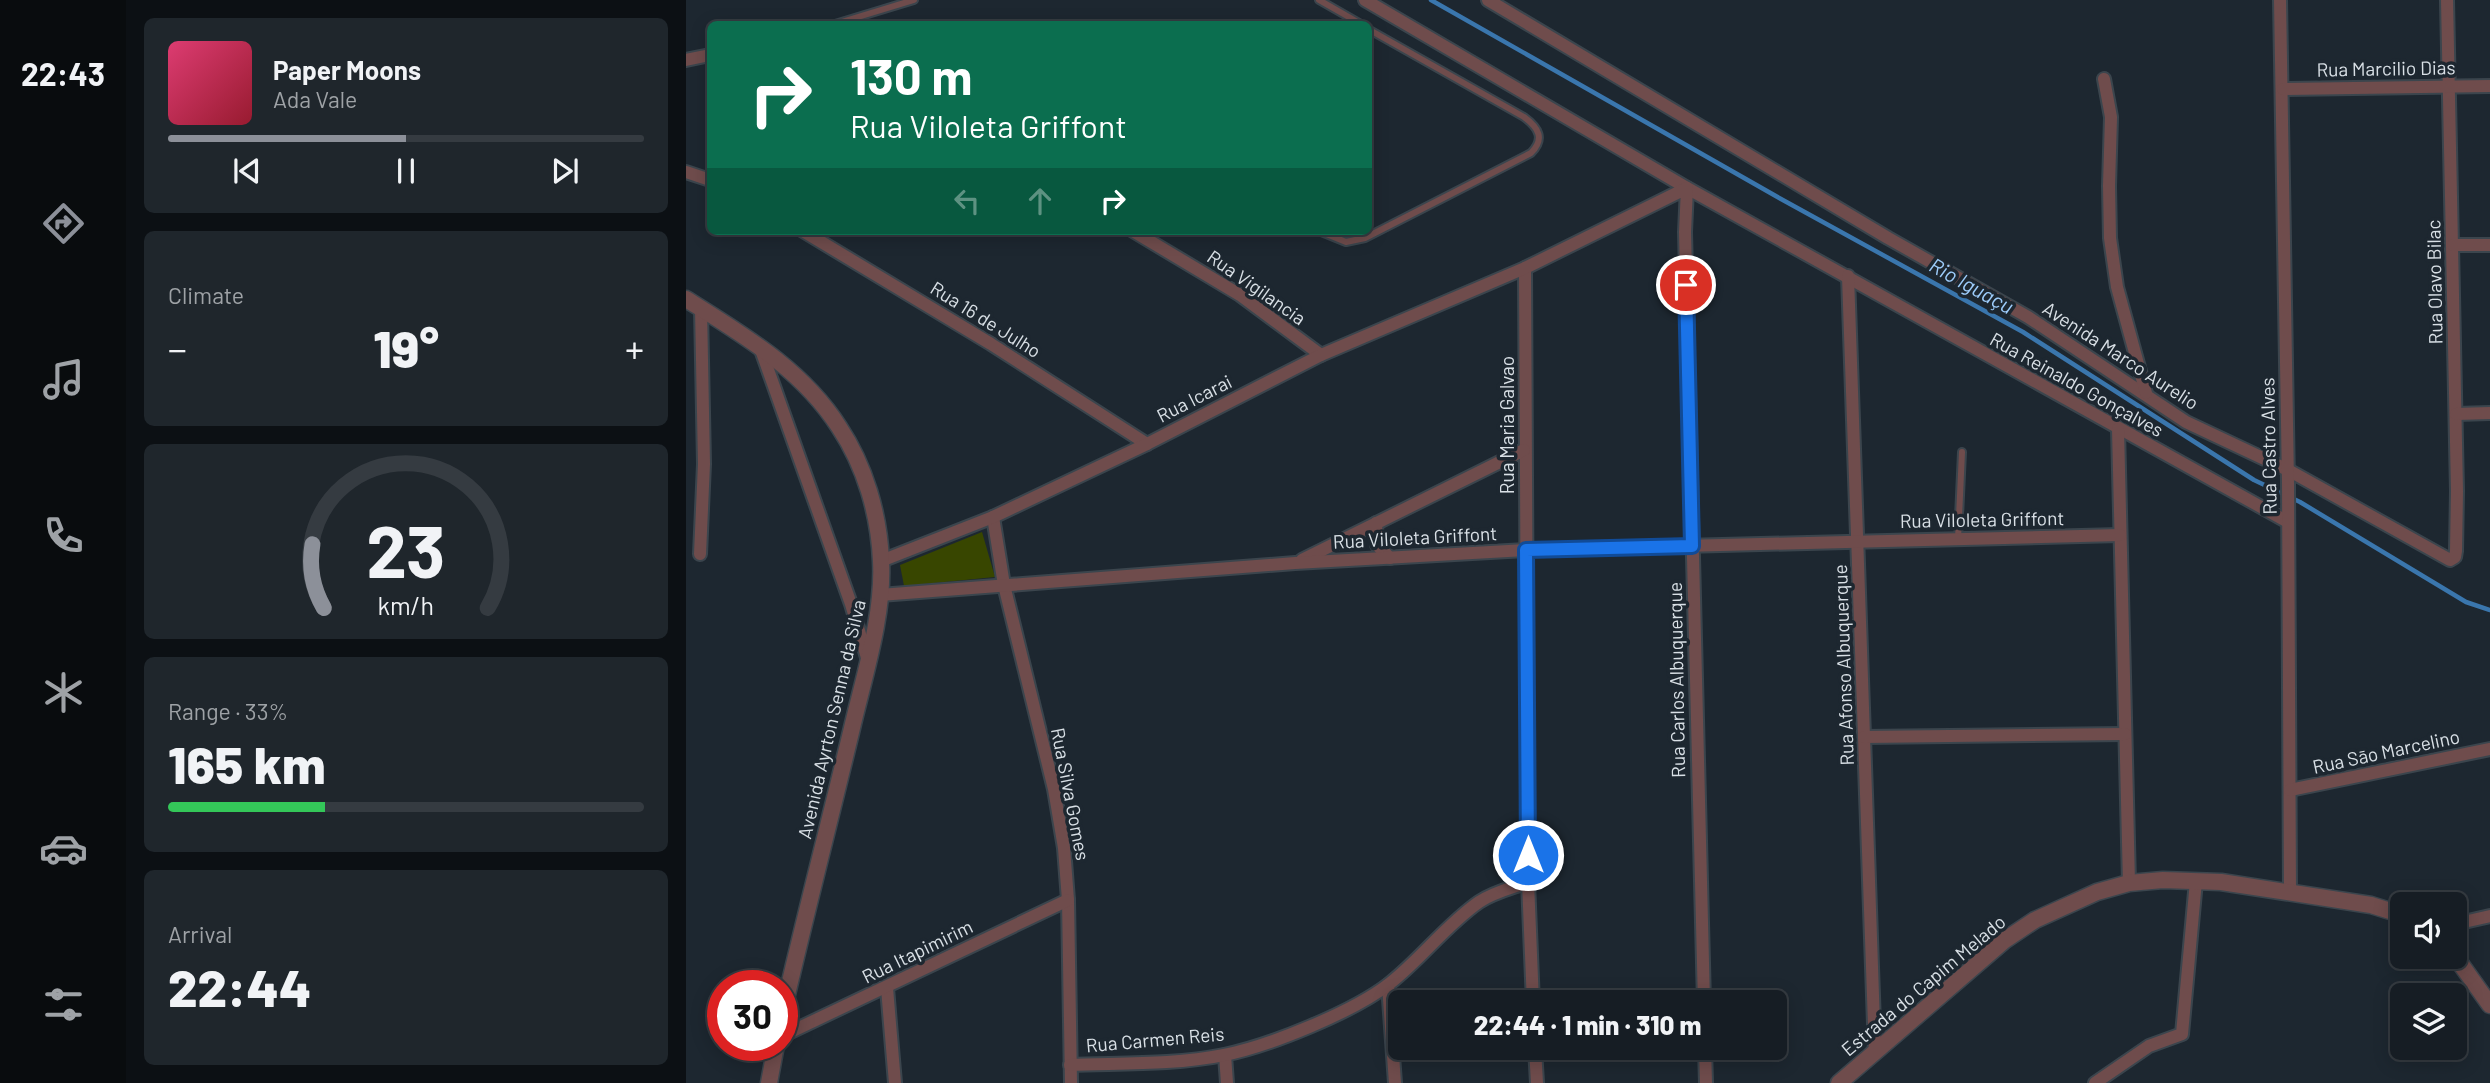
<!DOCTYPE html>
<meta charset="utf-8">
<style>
:root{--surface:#161d24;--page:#1f262c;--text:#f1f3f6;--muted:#9ea2a6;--line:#353b41;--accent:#8c9099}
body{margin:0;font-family:Barlow,sans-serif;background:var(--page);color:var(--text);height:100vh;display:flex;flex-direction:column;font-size:26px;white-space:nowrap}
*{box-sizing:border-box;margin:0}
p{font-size:23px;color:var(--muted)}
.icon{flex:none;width:38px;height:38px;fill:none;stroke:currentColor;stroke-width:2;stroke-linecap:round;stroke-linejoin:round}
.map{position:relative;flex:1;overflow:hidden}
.sheet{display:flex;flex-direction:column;gap:18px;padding:18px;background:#0c1014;width:560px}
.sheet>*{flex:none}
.hud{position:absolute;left:21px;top:21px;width:665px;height:214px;border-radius:10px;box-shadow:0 4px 18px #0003,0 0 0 2px var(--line);background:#0b6e4f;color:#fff;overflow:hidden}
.buttons{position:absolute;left:1704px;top:892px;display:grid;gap:14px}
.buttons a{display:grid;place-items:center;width:77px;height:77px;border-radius:10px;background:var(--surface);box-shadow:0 4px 18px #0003,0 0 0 2px var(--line);font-size:35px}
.speed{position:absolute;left:21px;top:970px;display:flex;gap:14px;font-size:35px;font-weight:700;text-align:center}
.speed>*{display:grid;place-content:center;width:91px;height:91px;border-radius:50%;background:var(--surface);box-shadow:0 4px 18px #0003,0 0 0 2px var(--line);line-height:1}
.speed .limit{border:10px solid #d22;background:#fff;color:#111}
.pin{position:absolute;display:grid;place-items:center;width:60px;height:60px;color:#fff;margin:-30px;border:4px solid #fff;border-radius:50%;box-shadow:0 2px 7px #0007}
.me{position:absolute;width:77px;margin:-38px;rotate:0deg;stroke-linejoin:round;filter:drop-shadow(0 0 5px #0008)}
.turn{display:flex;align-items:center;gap:24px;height:147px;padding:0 28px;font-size:32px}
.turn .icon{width:91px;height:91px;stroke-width:2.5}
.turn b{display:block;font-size:49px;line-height:60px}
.lanes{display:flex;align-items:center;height:66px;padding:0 28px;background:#0003;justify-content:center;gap:35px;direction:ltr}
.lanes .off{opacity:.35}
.big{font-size:52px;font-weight:800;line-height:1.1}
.sheet .tile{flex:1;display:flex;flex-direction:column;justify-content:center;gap:10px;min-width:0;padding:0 24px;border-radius:10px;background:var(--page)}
.sheet .dial{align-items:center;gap:0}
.dial svg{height:182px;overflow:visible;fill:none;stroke:var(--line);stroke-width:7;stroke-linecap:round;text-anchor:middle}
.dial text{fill:var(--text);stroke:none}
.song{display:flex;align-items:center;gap:21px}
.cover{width:84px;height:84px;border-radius:10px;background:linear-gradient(135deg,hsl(340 70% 55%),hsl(350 70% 35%))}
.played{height:7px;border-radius:4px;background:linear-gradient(90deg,var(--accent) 50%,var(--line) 50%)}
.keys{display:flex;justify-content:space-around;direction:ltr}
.heat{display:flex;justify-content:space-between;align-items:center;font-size:38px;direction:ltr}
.charge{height:10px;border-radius:5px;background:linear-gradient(90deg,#34c759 33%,var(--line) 0)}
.trip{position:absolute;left:702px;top:990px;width:399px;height:70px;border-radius:10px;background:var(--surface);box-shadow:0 4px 18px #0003,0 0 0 2px var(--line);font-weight:800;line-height:70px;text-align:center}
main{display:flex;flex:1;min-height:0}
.tab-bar{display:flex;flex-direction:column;width:126px;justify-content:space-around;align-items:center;background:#090c0e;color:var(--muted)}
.tab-bar .icon{width:49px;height:49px}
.tab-bar .selected{color:var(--accent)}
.tab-bar b{font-size:32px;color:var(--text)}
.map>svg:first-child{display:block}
</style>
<main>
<nav class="tab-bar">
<b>22:43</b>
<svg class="icon selected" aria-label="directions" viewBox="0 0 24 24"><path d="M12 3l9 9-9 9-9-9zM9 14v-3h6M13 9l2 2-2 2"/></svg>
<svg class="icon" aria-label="music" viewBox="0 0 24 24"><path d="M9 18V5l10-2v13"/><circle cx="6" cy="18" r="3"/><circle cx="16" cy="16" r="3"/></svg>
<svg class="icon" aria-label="phone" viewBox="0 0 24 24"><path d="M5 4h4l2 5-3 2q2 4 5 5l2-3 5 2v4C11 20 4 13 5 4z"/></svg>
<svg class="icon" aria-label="climate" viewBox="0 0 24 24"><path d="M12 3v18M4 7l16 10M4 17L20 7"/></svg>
<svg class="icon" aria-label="car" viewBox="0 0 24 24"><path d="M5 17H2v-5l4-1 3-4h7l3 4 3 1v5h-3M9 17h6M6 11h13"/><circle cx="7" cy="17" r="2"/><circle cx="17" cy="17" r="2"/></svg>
<svg class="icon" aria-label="filters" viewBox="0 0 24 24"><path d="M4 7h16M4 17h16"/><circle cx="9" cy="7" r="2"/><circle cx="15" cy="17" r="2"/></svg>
</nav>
<section class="sheet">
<div class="tile">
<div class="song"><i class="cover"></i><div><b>Paper Moons</b><p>Ada Vale</p></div></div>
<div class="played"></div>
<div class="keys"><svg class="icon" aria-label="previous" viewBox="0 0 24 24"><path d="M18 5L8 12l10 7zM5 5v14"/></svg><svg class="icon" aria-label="pause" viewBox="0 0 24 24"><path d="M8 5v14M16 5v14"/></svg><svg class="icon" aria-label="next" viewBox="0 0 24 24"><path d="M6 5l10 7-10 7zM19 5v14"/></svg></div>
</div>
<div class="tile"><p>Climate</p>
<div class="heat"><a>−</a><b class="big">19°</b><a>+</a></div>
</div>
<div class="tile dial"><svg viewBox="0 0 100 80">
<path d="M14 69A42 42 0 1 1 86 69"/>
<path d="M14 69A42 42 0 0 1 9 41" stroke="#8c9099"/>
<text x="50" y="56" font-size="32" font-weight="700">23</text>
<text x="50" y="72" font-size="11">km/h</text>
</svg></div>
<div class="tile"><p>Range · 33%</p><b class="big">165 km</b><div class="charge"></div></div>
<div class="tile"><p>Arrival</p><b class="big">22:44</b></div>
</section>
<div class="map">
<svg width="1804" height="1083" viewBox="0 0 1804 1083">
<rect width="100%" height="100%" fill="#1d2730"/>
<polygon fill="#384600" points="296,532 309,577 218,586 214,565"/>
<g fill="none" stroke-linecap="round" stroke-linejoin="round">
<polyline stroke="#3a76ad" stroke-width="4.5" points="745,0 1095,199 1337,332 1568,480 1614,502 1780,602 1804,610"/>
<g stroke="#3b454d" stroke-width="10">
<g id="service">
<polyline points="633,0 675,24"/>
<polyline points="149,24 228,0"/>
<path d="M633,231L660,242L679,238L845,153C859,139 853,128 838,117L682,29"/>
<polyline points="1272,539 1276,452"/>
</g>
</g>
<g stroke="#3b454d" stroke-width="16">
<g id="minor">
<polyline points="679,0 1001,188 1602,522"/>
<polyline points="802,0 1202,238 1342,317 1500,422 1602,470 1764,560 1769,557 1770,551 1771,491 1761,0"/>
<polyline points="1594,0 1602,483 1604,891"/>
<polyline points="0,60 24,55"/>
<polyline points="1418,79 1425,117 1423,186 1424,238 1431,287 1460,393"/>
<polyline points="1597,89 1804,86"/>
<polyline points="0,172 24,180"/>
<polyline points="117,231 305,344 461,444"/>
<polyline points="447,231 554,295 635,355"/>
<polyline points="1767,245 1804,245"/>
<polyline points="839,268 842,882 847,1003"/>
<polyline points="1162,276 1189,1053"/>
<polyline points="74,347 165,604 182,661"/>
<polyline points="1770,414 1804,413"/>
<polyline points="1432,429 1443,883"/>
<polyline points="307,517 318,585 368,789 378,848 382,900 385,1083"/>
<polyline points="690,523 691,545 704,558"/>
<polyline points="14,554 18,464 15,308"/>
<polyline points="616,560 838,450"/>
<polyline points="195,561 307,517 461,444 635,355 839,268 1001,188 999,232 1018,1003"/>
<polyline points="194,595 609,563 840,550 1434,535"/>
<polyline points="1178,737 1439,734"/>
<polyline points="1604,790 1804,749"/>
<polyline points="1769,924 1804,916"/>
<polyline points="702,985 709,1083"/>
<polyline points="201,988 209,1083"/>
<polyline points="96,1036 382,900"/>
<polyline points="849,1048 851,1083"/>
<polyline points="1019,1048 1020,1083"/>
<polyline points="539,1055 541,1083"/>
<path d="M384,1065C435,1063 488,1065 538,1055C583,1046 667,1012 703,984C735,959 760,925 793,902C808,892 826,888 842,882"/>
<polyline points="1409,1083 1463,1046 1496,1034 1510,881"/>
</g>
</g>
<g stroke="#3b454d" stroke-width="19">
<g id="tertiary">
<path d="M0,299C57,335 116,369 153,427C179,466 193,514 195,561C198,615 178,676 166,728C143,824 118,920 96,1016"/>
<polyline points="1769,956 1804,1005"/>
<polyline points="83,1083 90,1045"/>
<polyline points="1153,1083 1319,940 1349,920 1411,892 1443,883 1477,880 1535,882 1685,905 1717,915"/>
</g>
</g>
<use href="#service" stroke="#6f4c4c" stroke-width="6"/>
<use href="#minor" stroke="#6f4c4c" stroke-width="12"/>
<use href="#tertiary" stroke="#6f4c4c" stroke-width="16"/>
</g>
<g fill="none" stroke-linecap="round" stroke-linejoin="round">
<g stroke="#114b97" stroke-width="18">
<polyline id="route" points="842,855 840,550 1006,546 1000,285"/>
</g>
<use href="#route" stroke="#1a73e8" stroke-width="12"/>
</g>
<g text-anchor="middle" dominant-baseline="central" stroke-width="7" stroke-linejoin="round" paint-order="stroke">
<g font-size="19" fill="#d9e0e6" stroke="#1d2730">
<text transform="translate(1700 68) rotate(-1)">Rua Marcilio Dias</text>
<text transform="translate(1748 282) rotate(-91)">Rua Olavo Bilac</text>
<text transform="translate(571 287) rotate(35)">Rua Vigilancia</text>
<text transform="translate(300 319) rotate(32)">Rua 16 de Julho</text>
<text transform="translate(1435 355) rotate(33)">Avenida Marco Aurelio</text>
<text transform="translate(1391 384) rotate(29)">Rua Reinaldo Gonçalves</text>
<text transform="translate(508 398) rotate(-27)">Rua Icarai</text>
<text transform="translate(820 425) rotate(-90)">Rua Maria Galvao</text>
<text transform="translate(1582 446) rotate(-91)">Rua Castro Alves</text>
<text transform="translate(1296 519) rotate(-1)">Rua Viloleta Griffont</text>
<text transform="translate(729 537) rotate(-3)">Rua Viloleta Griffont</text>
<text transform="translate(1157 665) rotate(-92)">Rua Afonso Albuquerque</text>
<text transform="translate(990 680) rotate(-91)">Rua Carlos Albuquerque</text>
<text transform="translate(145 719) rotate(-77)">Avenida Ayrton Senna da Silva</text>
<text transform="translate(1700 751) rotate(-12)">Rua Sāo Marcelino</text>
<text transform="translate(385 794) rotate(79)">Rua Silva Gomes</text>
<text transform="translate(231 951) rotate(-26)">Rua Itapimirim</text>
<text transform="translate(1237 985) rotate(-40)">Estrada do Capim Melado</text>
<text transform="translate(469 1039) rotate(-5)">Rua Carmen Reis</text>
</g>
<g font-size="21" font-style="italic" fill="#9dccfa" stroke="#1d2730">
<text transform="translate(1286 285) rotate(29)">Rio Iguaçu</text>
</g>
</g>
</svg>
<div class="buttons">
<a><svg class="icon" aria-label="sound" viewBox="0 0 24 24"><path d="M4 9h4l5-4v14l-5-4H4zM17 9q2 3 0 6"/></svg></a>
<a><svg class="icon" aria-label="layers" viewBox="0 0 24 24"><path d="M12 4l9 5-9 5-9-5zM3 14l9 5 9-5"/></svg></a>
</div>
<div class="speed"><div class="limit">30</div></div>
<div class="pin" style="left:1000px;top:285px;background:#d93025"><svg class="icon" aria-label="arrive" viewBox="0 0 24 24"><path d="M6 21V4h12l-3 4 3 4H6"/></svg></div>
<svg class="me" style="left:842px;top:855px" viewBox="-20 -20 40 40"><circle r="17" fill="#1a73e8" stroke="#fff" stroke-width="3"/><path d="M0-11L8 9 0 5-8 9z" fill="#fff"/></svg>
<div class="trip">22:44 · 1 min · 310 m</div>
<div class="hud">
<div class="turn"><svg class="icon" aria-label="right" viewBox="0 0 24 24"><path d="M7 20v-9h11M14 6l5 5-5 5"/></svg><div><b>130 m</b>Rua Viloleta Griffont</div></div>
<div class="lanes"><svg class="icon off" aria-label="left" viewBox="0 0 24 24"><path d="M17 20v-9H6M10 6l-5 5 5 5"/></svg><svg class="icon off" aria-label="ahead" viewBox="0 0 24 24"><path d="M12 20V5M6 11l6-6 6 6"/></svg><svg class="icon" aria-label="right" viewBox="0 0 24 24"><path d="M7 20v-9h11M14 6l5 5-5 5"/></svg></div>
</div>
</div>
</main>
